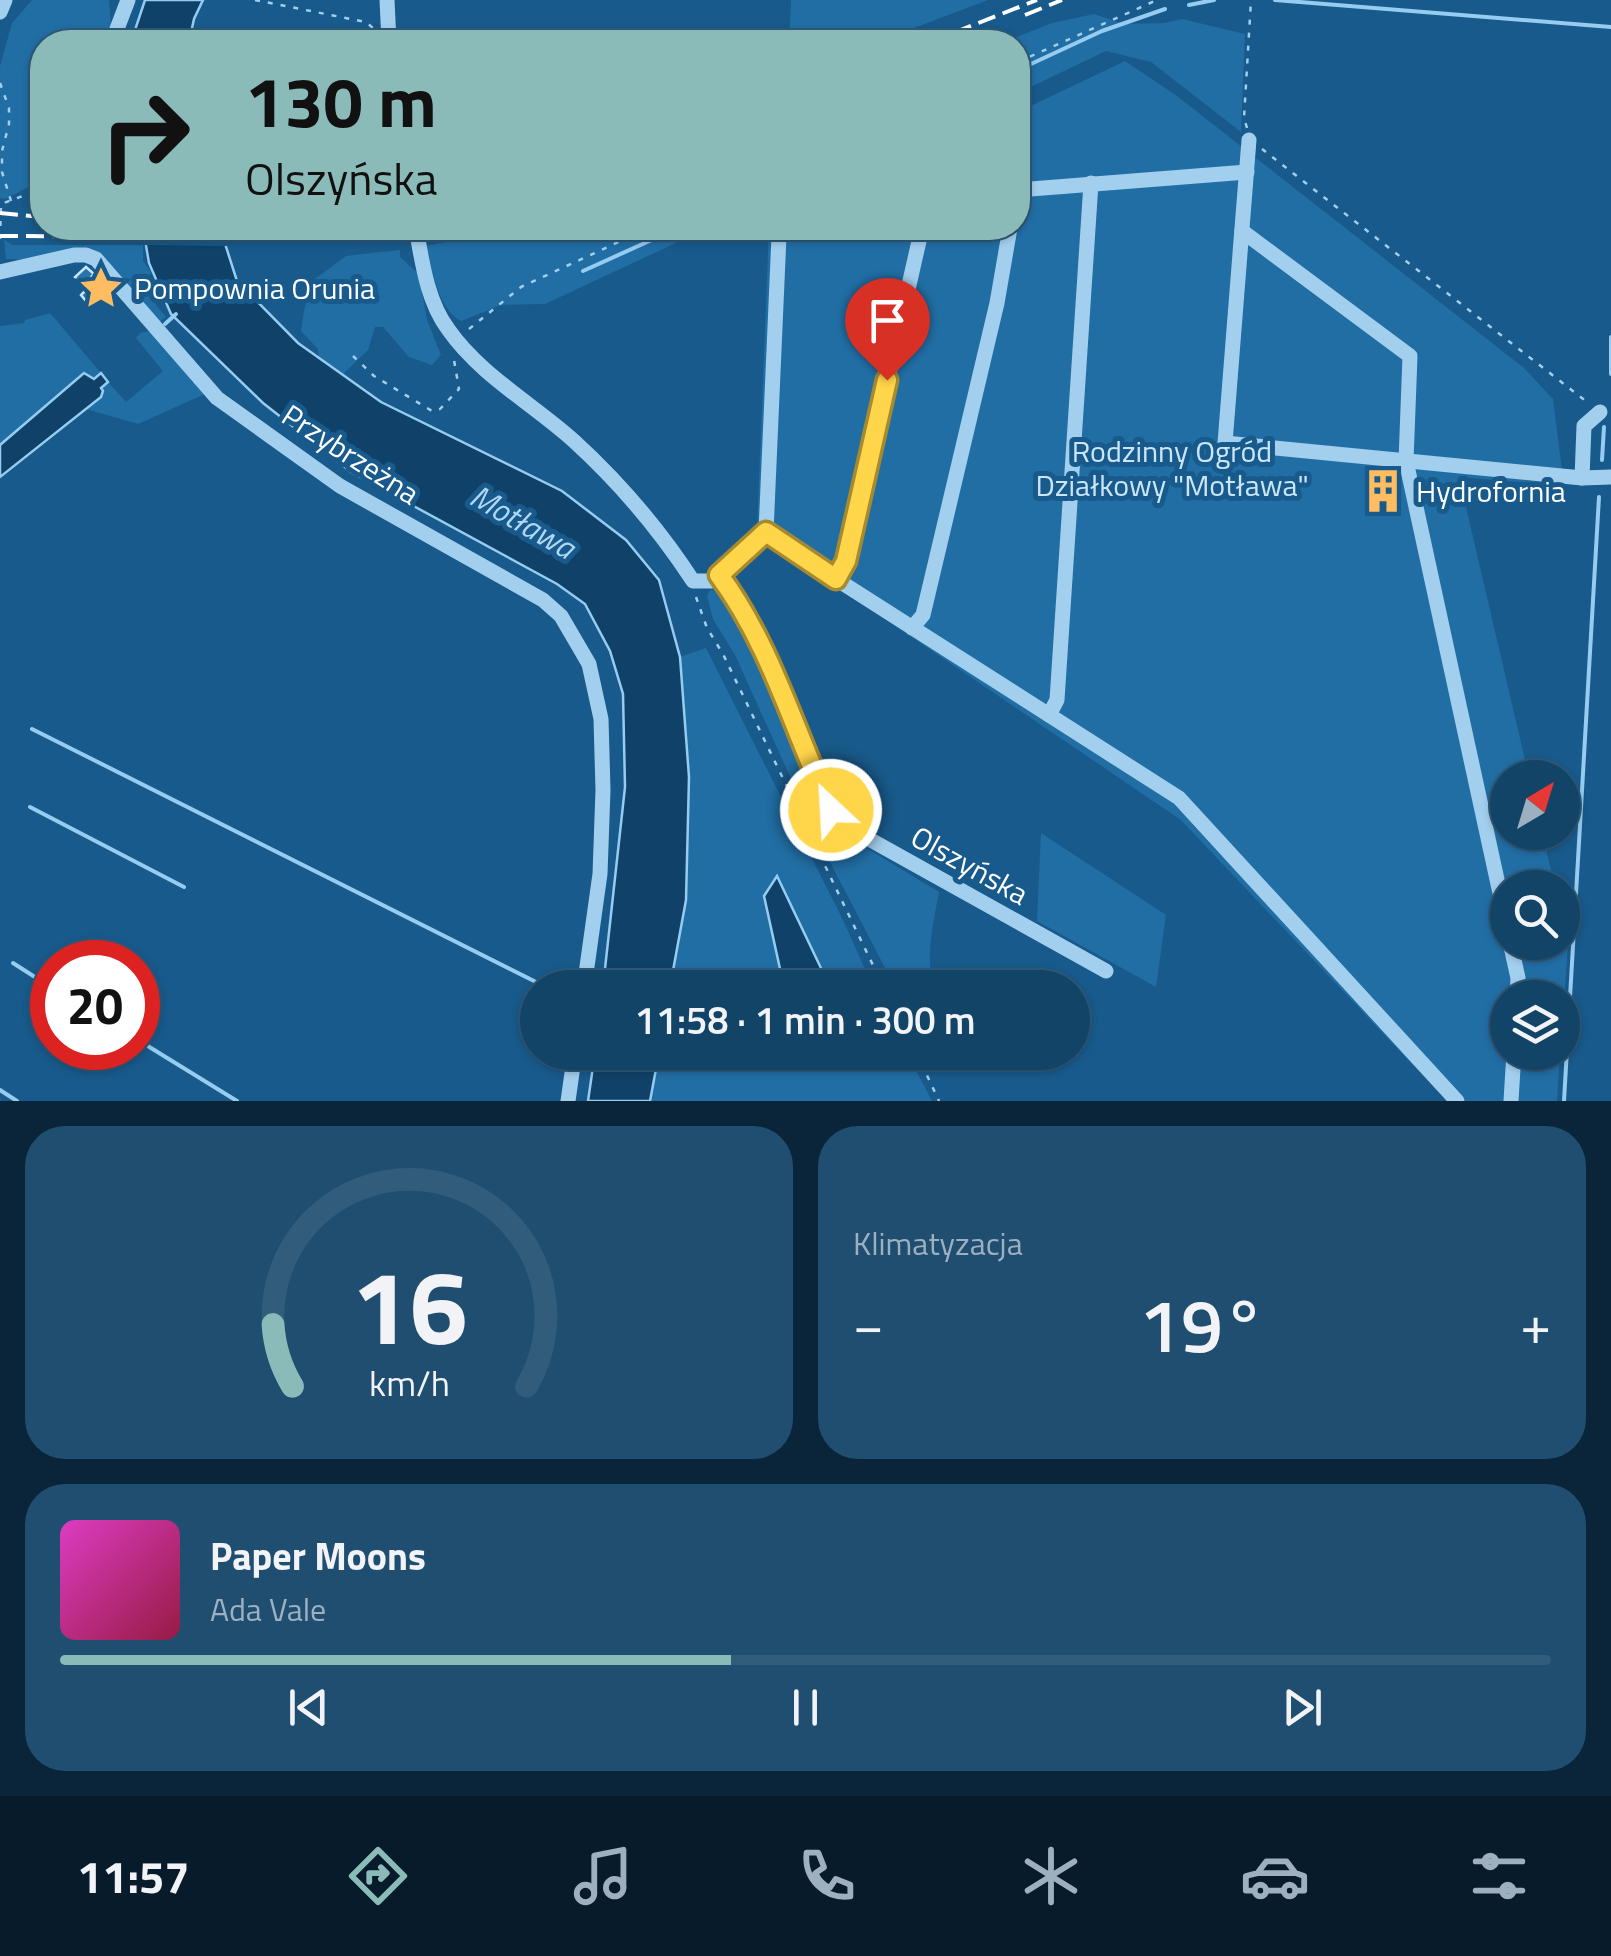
<!DOCTYPE html>
<html lang="pl">
<meta charset="utf-8">
<style>
:root{--surface:#124468;--page:#1f4e71;--text:#f1f3f6;--muted:#9cb0c0;--line:#315c7c;--accent:#8bbbb9}
body{margin:0;font-family:"Titillium Web",sans-serif;background:var(--page);color:var(--text);height:100vh;display:flex;flex-direction:column;font-size:38px;white-space:nowrap}
*{box-sizing:border-box;margin:0}
p{font-size:32px;color:var(--muted)}
.icon{flex:none;width:55px;height:55px;fill:none;stroke:currentColor;stroke-width:2;stroke-linecap:round;stroke-linejoin:round}
.map{position:relative;height:1101px;overflow:hidden}
.panel{display:flex;flex-direction:column;gap:25px;padding:25px;background:#0a2539;flex:1}
.panel>*{flex:none}
.hud{position:absolute;left:30px;top:30px;width:1000px;height:210px;border-radius:40px;box-shadow:0 2px 8px #0004,0 0 0 2px var(--line);background:#8bbbb9;color:#111;overflow:hidden}
.needle{width:65px;rotate:38deg}
.fabs{position:absolute;left:1490px;top:760px;display:grid;gap:20px}
.fabs a{display:grid;place-items:center;width:90px;height:90px;border-radius:50%;background:var(--surface);box-shadow:0 2px 8px #0004,0 0 0 2px var(--line);font-size:50px}
.speed{position:absolute;left:30px;top:940px;display:flex;gap:20px;font-size:50px;font-weight:700;text-align:center}
.speed>*{display:grid;place-content:center;width:130px;height:130px;border-radius:50%;background:var(--surface);box-shadow:0 2px 8px #0004,0 0 0 2px var(--line);line-height:1}
.speed .limit{border:15px solid #d22;background:#fff;color:#111}
.pin{position:absolute;display:grid;place-items:center;width:85px;height:85px;color:#fff;margin:-102px -42px;border-radius:50% 50% 50% 0;rotate:-45deg;box-shadow:0 0 10px #0007}
.pin .icon{rotate:45deg}
.me{position:absolute;width:110px;margin:-55px;rotate:335deg;stroke-linejoin:round;filter:drop-shadow(0 0 8px #0008)}
.turn{display:flex;align-items:center;gap:35px;height:210px;padding:0 50px;font-size:45px}
.turn .icon{width:130px;height:130px;stroke-width:2.5}
.turn b{display:block;font-size:70px;line-height:85px}
.big{font-size:75px;font-weight:600;line-height:1.1}
.panel .widget{flex:1;display:flex;flex-direction:column;justify-content:center;gap:15px;min-width:0;padding:0 35px;border-radius:40px;background:var(--page)}
.panel .dial{align-items:center;gap:0}
.dial svg{height:260px;overflow:visible;fill:none;stroke:var(--line);stroke-width:7;stroke-linecap:round;text-anchor:middle}
.dial text{fill:var(--text);stroke:none}
.song{display:flex;align-items:center;gap:30px}
.cover{width:120px;height:120px;border-radius:15px;background:linear-gradient(135deg,hsl(310 70% 55%),hsl(340 70% 35%))}
.played{height:10px;border-radius:5px;background:linear-gradient(90deg,var(--accent) 45%,var(--line) 45%)}
.keys{display:flex;justify-content:space-around;direction:ltr}
.heat{display:flex;justify-content:space-between;align-items:center;font-size:55px;direction:ltr}
.panel .tiles{flex:1;display:grid;gap:25px;grid-template-columns:1fr 1fr}
.widget:last-child{grid-column:span 2}
.trip{position:absolute;left:520px;top:970px;width:570px;height:100px;border-radius:50px;background:var(--surface);box-shadow:0 2px 8px #0004,0 0 0 2px var(--line);font-weight:600;line-height:100px;text-align:center}
.menu{display:flex;height:160px;justify-content:space-around;align-items:center;background:#071b2a;color:var(--muted)}
.menu .icon{width:70px;height:70px}
.menu .selected{color:var(--accent)}
.menu b{font-size:45px;color:var(--text)}
.map>svg:first-child{display:block}
</style>
<div class="map">
<svg width="1611" height="1101" viewBox="0 0 1611 1101">
<rect width="100%" height="100%" fill="#185a8b"/>
<g fill="#216ea5">
<polygon points="32,0 109,0 111,25 103,42 42,42 42,180 5,199 0,198 0,66 12,23"/>
<polygon points="791,0 988,0 877,42 789,42"/>
<polygon points="1094,14 1124,24 1164,23 1182,19 1245,34 1241,132 1151,62 1106,51 1018,93 1018,42 1004,42 1052,23"/>
<polygon points="1125,61 1177,96 1524,368 1553,399 1564,486 1459,477 1529,777 1508,778 1508,832 1542,833 1555,887 1508,888 1508,942 1562,942 1563,921 1568,943 1563,1020 1562,998 1508,998 1508,1052 1560,1053 1557,1101 1447,1101 1181,820 757,532 769,228 1018,228 1018,112"/>
<path d="M511,228H708L545,304L501,305L461,321C437,308 433,271 426,246Z"/>
<path d="M4,240L13,245H143V261L151,272C146,283 156,293 156,305L166,317L158,323L106,262L6,259Z"/>
<polygon points="400,250 400,257 419,274 427,320 441,355 432,365 409,357 383,327 375,327 368,350 342,375 319,358 318,349 301,331 304,311 312,281 346,256"/>
<polygon points="50,313 101,373 94,379 84,374 0,445 0,326 24,323 25,320"/>
<polygon points="149,331 152,332 207,393 138,424 86,409 101,397 101,388 108,382 126,402 163,371 136,338 140,333"/>
<path d="M710,590L725,591L757,649L830,826L939,892C935,915 922,968 937,987H895L820,843L735,655L713,619L707,596Z"/>
<polygon points="706,648 843,920 873,987 670,988 686,900 689,777 680,657"/>
<polygon points="1041,833 1166,915 1156,987 1037,921"/>
<polygon points="659,1052 907,1053 932,1101 650,1101"/>
</g>
<g fill="#104269" stroke="#95ccf0" stroke-width="2.5">
<polygon points="145,0 203,0 194,19 189,42 131,42"/>
<polygon points="143,228 220,228 237,281 298,343 381,402 562,491 626,540 659,580 680,657 689,777 686,900 670,987 603,987 625,787 623,694 610,651 585,604 557,584 351,472 263,403 171,314 149,263"/>
<polygon points="84,373 94,379 101,373 108,382 101,388 103,391 101,397 0,477 0,445"/>
<polygon points="777,876 830,987 784,987 764,896"/>
<polygon points="595,1053 659,1053 650,1101 588,1101"/>
</g>
<polygon fill="#185a8b" points="138,228 225,228 231,246 141,245"/>
<g fill="none" stroke-linecap="round" stroke-linejoin="round">
<g stroke="#95ccf0" stroke-width="4">
<polyline points="1275,0 1611,27"/>
<polyline points="1189,5 1214,0"/>
<polyline points="1018,70 1102,31 1165,9"/>
<polyline points="583,271 678,228"/>
<polyline points="165,324 176,314"/>
<polyline points="1611,337 1611,374"/>
<polyline points="1602,460 1604,427"/>
<polyline points="32,729 548,988"/>
<polyline points="30,807 184,887"/>
<polyline points="13,963 52,988"/>
<polyline points="138,1040 237,1101"/>
<polyline points="0,1090 17,1101"/>
<polyline points="1564,1101 1599,497"/>
</g>
</g>
<g fill="#2773aa" stroke="#c9e6fa" stroke-width="2.5">
<polygon points="86,267 94,274 91,277 106,294 91,307 81,295 86,290 75,277"/>
<polygon points="1388,478 1392,502 1379,504 1375,480"/>
</g>
<g fill="none" stroke-linecap="round" stroke-linejoin="round">
<g stroke="#a3cfee" stroke-width="2.5" stroke-dasharray="5 8" stroke-linecap="butt">
<polyline points="255,0 366,22 374,29"/>
<polyline points="1018,62 1157,0"/>
<polyline points="0,83 9,108 9,124 2,151 2,172 11,201"/>
<polyline points="1247,128 1244,118 1251,0"/>
<polyline points="1262,149 1587,402"/>
<polyline points="0,239 1,204 42,189"/>
<polyline points="469,329 521,287 649,228"/>
<polyline points="353,356 374,376 432,411 440,409 459,389 454,360"/>
<polyline points="696,597 707,628 723,654 884,988"/>
<polyline points="916,1052 939,1101"/>
</g>
<g stroke="#a3cfee" stroke-width="15">
<polyline points="387,0 389,42"/>
<polyline points="0,12 5,0"/>
<polyline points="112,42 128,0"/>
<polyline points="1249,140 1225,443 1582,478 1584,426 1600,412"/>
<polyline points="1018,190 1247,172"/>
<path d="M416,228C422,261 427,301 448,329C480,375 533,404 574,441C620,483 659,529 693,581H712L766,532L779,236L783,228"/>
<polyline points="1242,231 1410,356 1406,461 1508,930"/>
<polyline points="0,272 74,255 86,255 96,259 217,398 340,486 543,600 561,616 589,664 601,719 603,790 600,874 584,988"/>
<polyline points="1582,478 1611,477"/>
<polyline points="766,532 836,579 1179,798 1457,1101"/>
<path d="M719,575C746,612 768,655 785,698C804,746 814,792 851,829L1106,971"/>
<polyline points="836,579 846,561 922,228"/>
<polyline points="912,628 923,615 997,303 1010,228"/>
<polyline points="1049,715 1057,700 1091,183"/>
<polyline points="1510,942 1518,978 1517,998"/>
<polyline points="568,1101 575,1052"/>
<polyline points="1511,1101 1514,1052"/>
</g>
<g stroke="#fff" stroke-width="4" stroke-dasharray="18 8" stroke-linecap="butt">
<polyline points="1025,15 1062,0"/>
<polyline points="930,42 1037,0"/>
<polyline points="0,213 42,217"/>
<polyline points="0,236 321,237 388,233 432,228"/>
</g>
</g>
<g fill="none" stroke-linecap="round" stroke-linejoin="round">
<g stroke="#a68a30" stroke-width="25">
<path id="route" d="M831,810C794,731 771,645 719,575L766,532L836,579L846,561L887,380"/>
</g>
<use href="#route" stroke="#ffd54a" stroke-width="18"/>
</g>
<defs>
<g id="sight-bare" transform="scale(3.45)"><path d="M0-6L1.8-2.2L6-1.7L2.9 1.2L3.7 5.4L0 3.3L-3.7 5.4L-2.9 1.2L-6-1.7L-1.8-2.2Z" fill="#ffbc60" stroke="#185a8b" stroke-width="2.5" paint-order="stroke"/></g>
<g id="building-bare" transform="scale(3.45)"><path d="M-4-6H4V6H1V3H-1V6H-4ZM-2.5-4.3h1.7v1.8h-1.7ZM.8-4.3h1.7v1.8H.8ZM-2.5-1h1.7V.8h-1.7ZM.8-1h1.7V.8H.8Z" fill="#ffbc60" stroke="#185a8b" stroke-width="2.5" paint-order="stroke"/></g>
</defs>
<g fill-rule="evenodd">
<use href="#sight-bare" x="101" y="288"/>
<use href="#building-bare" x="1383" y="491"/>
</g>
<g text-anchor="middle" dominant-baseline="central" stroke-width="10" stroke-linejoin="round" paint-order="stroke">
<g font-size="30" fill="#fff" stroke="#185a8b" text-anchor="start">
<text x="134" y="288">Pompownia Orunia</text>
<text x="1416" y="491">Hydrofornia</text>
</g>
<g font-size="30" fill="#c9e6fa" stroke="#185a8b">
<text x="1172" y="451">Rodzinny Ogród<tspan x="1172" dy="34">Działkowy "Motława"</tspan></text>
</g>
<g font-size="30" fill="#fff" stroke="#185a8b">
<text transform="translate(351 454) rotate(33)">Przybrzeżna</text>
<text transform="translate(970 865) rotate(29)">Olszyńska</text>
</g>
<g font-size="32" font-style="italic" fill="#aed8f5" stroke="#185a8b">
<text transform="translate(523 521) rotate(30)">Motława</text>
</g>
</g>
</svg>
<div class="fabs">
<a><svg class="needle" viewBox="-14 -14 28 28"><path d="M0-13l5 13h-10z" fill="#e53935"/><path d="M0 13l5-13h-10z" fill="#9cb0c0"/></svg></a>
<a><svg class="icon" aria-label="search" viewBox="0 0 24 24"><circle cx="10" cy="10" r="6"/><path d="M15 15l6 6"/></svg></a>
<a><svg class="icon" aria-label="layers" viewBox="0 0 24 24"><path d="M12 4l9 5-9 5-9-5zM3 14l9 5 9-5"/></svg></a>
</div>
<div class="speed"><div class="limit">20</div></div>
<div class="pin" style="left:887px;top:380px;background:#d93025"><svg class="icon" aria-label="arrive" viewBox="0 0 24 24"><path d="M6 21V4h12l-3 4 3 4H6"/></svg></div>
<svg class="me" style="left:831px;top:810px" viewBox="-20 -20 40 40"><circle r="17" fill="#ffd54a" stroke="#fff" stroke-width="3"/><path d="M0-11L8 9 0 5-8 9z" fill="#fff"/></svg>
<div class="trip">11:58 · 1 min · 300 m</div>
<div class="hud">
<div class="turn"><svg class="icon" aria-label="right" viewBox="0 0 24 24"><path d="M7 20v-9h11M14 6l5 5-5 5"/></svg><div><b>130 m</b>Olszyńska</div></div>
</div>
</div>
<section class="panel">
<div class="tiles">
<div class="widget dial"><svg viewBox="0 0 100 80">
<path d="M14 69A42 42 0 1 1 86 69"/>
<path d="M14 69A42 42 0 0 1 8 50" stroke="#8bbbb9"/>
<text x="50" y="56" font-size="32" font-weight="700">16</text>
<text x="50" y="72" font-size="11">km/h</text>
</svg></div>
<div class="widget"><p>Klimatyzacja</p>
<div class="heat"><a>−</a><b class="big">19°</b><a>+</a></div>
</div>
<div class="widget">
<div class="song"><i class="cover"></i><div><b>Paper Moons</b><p>Ada Vale</p></div></div>
<div class="played"></div>
<div class="keys"><svg class="icon" aria-label="previous" viewBox="0 0 24 24"><path d="M18 5L8 12l10 7zM5 5v14"/></svg><svg class="icon" aria-label="pause" viewBox="0 0 24 24"><path d="M8 5v14M16 5v14"/></svg><svg class="icon" aria-label="next" viewBox="0 0 24 24"><path d="M6 5l10 7-10 7zM19 5v14"/></svg></div>
</div>
</div>
</section>
<nav class="menu">
<b>11:57</b>
<svg class="icon selected" aria-label="directions" viewBox="0 0 24 24"><path d="M12 3l9 9-9 9-9-9zM9 14v-3h6M13 9l2 2-2 2"/></svg>
<svg class="icon" aria-label="music" viewBox="0 0 24 24"><path d="M9 18V5l10-2v13"/><circle cx="6" cy="18" r="3"/><circle cx="16" cy="16" r="3"/></svg>
<svg class="icon" aria-label="phone" viewBox="0 0 24 24"><path d="M5 4h4l2 5-3 2q2 4 5 5l2-3 5 2v4C11 20 4 13 5 4z"/></svg>
<svg class="icon" aria-label="climate" viewBox="0 0 24 24"><path d="M12 3v18M4 7l16 10M4 17L20 7"/></svg>
<svg class="icon" aria-label="car" viewBox="0 0 24 24"><path d="M5 17H2v-5l4-1 3-4h7l3 4 3 1v5h-3M9 17h6M6 11h13"/><circle cx="7" cy="17" r="2"/><circle cx="17" cy="17" r="2"/></svg>
<svg class="icon" aria-label="filters" viewBox="0 0 24 24"><path d="M4 7h16M4 17h16"/><circle cx="9" cy="7" r="2"/><circle cx="15" cy="17" r="2"/></svg>
</nav>
